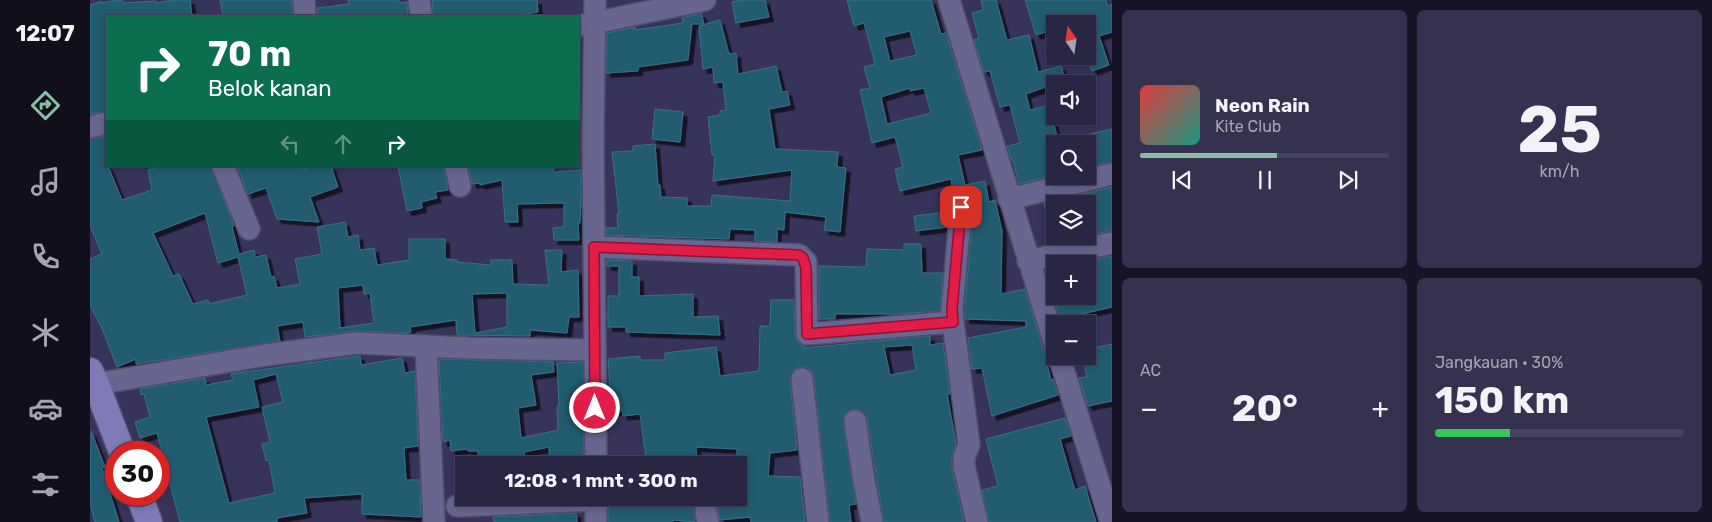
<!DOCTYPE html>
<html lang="id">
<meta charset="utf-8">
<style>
:root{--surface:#292644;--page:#35324f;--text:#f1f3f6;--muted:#a5a5b2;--line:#45435d;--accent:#8abfa5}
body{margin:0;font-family:Rubik,sans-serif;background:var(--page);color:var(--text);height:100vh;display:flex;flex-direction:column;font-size:19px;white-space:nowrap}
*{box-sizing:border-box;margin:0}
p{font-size:16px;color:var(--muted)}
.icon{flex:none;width:28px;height:28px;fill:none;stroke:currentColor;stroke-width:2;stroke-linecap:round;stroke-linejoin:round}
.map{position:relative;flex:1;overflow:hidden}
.panel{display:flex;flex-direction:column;gap:10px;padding:10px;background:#171525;width:600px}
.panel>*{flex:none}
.guide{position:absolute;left:15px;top:15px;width:475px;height:152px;border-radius:0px;box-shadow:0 2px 8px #0003,0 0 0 1px var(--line);background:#0b6e4f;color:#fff;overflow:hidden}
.needle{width:32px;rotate:347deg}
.controls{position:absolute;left:956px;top:15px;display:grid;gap:10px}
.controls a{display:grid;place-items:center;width:50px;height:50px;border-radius:0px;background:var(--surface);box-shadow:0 2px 8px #0003,0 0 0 1px var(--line);font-size:25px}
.speed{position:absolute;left:15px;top:441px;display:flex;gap:10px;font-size:25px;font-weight:700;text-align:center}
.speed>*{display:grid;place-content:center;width:65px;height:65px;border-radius:50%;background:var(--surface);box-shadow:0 2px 8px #0003,0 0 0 1px var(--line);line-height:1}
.speed .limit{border:8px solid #d22;background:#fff;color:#111}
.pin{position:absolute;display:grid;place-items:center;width:42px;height:42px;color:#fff;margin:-21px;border-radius:10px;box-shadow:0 2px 8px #0006}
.me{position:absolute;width:55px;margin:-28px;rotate:0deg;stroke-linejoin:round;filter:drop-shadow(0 0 4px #0008)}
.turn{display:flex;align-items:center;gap:18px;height:105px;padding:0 20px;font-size:22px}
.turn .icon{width:65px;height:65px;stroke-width:2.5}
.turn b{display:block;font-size:35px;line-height:42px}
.lanes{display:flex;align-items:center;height:48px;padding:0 20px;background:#0003;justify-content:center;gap:25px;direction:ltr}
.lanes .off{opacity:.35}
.big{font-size:38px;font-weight:700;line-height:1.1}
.panel .widget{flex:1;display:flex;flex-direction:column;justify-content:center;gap:8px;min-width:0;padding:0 18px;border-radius:8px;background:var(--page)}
.panel .dial{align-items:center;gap:0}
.dial b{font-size:65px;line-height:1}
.song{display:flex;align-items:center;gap:15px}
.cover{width:60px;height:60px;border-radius:8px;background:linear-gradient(135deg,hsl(0 70% 55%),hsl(170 70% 35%))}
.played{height:5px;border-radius:2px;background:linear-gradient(90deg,var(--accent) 55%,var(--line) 55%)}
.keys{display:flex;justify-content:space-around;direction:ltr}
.heat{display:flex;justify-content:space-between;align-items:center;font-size:28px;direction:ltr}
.charge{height:8px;border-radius:4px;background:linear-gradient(90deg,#34c759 30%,var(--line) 0)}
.panel .tiles{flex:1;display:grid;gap:10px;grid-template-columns:repeat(2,1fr)}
.trip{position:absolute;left:365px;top:456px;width:292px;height:50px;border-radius:0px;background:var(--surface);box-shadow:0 2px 8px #0003,0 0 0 1px var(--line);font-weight:700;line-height:50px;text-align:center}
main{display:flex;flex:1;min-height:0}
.menu{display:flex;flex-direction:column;width:90px;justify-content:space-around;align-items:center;background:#100f1b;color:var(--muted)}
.menu .icon{width:35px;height:35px}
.menu .on{color:var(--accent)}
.menu b{font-size:22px;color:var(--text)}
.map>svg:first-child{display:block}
</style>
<main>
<nav class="menu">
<b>12:07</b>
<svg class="icon on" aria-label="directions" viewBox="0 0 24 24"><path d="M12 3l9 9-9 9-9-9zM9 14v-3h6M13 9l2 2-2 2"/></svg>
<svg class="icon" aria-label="music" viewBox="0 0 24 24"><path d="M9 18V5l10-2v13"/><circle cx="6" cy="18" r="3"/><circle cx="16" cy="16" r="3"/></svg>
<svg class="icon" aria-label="phone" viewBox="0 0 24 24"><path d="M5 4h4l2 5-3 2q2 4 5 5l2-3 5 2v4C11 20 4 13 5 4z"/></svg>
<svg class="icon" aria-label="climate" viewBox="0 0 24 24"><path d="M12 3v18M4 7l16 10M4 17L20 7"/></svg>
<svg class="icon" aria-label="car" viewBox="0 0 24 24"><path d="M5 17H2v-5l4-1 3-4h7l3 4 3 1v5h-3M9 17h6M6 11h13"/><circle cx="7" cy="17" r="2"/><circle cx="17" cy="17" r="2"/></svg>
<svg class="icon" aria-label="filters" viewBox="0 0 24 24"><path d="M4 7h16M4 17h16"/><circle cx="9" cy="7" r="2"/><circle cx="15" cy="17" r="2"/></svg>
</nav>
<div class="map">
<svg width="1022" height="522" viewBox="0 0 1022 522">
<defs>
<filter id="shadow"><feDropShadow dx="4.5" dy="4.5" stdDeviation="0" flood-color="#0009"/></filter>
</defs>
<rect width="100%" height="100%" fill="#37335a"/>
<g fill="#235b70" stroke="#397086" fill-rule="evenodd" filter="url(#shadow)">
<polygon points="26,0 32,0 33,3 66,1 66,3 83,0 100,0 102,16 16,16 16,111 0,114 0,5 12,1 12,3"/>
<polygon points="130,0 202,0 202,16 133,16"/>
<polygon points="258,0 309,0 309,3 317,2 318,16 228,16 227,8 259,4"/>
<polygon points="342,0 447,0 448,12 421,16 343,16"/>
<polygon points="651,0 675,0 679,17 646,23 642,2"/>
<path d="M757,0H841L851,34L856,33L892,150L868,155L875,185L895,181L899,202L905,200L912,231L911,294L935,289L953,349L957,354L955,355L961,380L963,379L968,395L902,416L892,368L882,369L878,338L936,327V321L875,319V309L883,208L882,202L879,197L873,195L864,197L861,179L810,191L805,169L813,167L805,137L782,143L770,90L780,88L774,67L785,64L774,23L764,26ZM820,31L827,55L800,61L794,37ZM820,88V91L834,88L841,113L797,124L791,97Z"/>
<polygon points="891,0 906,0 917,40 939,35 948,72 971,66 975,80 936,94 940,110 959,105 969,144 965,144 965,175 929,184 923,161 922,161 917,146 930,143 920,105 910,107 900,71 894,72 884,40 889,38 882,13 893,10"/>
<polygon points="935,0 1016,0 1017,6 1022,4 1022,32 1009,36 1019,65 1002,71 998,57 998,24 982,24 981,19 958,25 959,31 946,35"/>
<polygon points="611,13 614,24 602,24 598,60 548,67 548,71 516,73 517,33 545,27 545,30 593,23 592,18"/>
<polygon points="630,20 639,54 646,53 648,74 686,66 692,92 697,91 700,105 679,109 685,149 748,152 747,167 756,168 750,232 734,230 736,217 695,212 694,230 687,229 687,242 665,241 665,230 640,229 639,239 516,235 516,228 528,228 527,214 529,214 522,152 543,151 543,146 565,144 568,185 570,185 571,197 597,198 597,206 621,206 622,195 700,201 702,170 623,181 625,155 622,155 618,117 630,115 630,111 636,110 633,82 624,83 623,67 613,69 609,26"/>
<polygon points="565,109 593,112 590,142 562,139"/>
<polygon points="1022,129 1022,162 998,167 998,137 1000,137 1000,134"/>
<path d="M16,136V166H18L32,200L62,190L58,170L74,166H121L144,226L142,227L149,254L164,250L165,257L176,255L181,277L184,276L187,288L210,284L205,259L232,254L227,227L255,222L258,237L268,235L270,250L284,248L287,265L319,260V239H355V259L367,260V262L401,265V260H422L423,284L459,285L455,250H472L471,272L488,270L489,317H479L477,333L440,330V336L369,335H367L366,320L320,327L321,332L314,333L266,331L215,337L213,322L187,326L190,341L46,364V359L27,367L11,326L0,306V259L12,254L0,226V139ZM115,213L128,263L148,257L157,295L119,304L118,300L103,304L89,274L83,276L63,233ZM273,285L274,294L280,293L284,323L250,328L248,288ZM417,293V327L385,333L382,294Z"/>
<polygon points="147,166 210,166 211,170 222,166 241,166 248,187 220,197 229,222 187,219 176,188 158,194"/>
<polygon points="308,166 354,166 358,190 345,192 347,198 331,202 332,208 317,211"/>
<polygon points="379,166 463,166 464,172 491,170 491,201 490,223 488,223 489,240 464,240 463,228 474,227 474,203 427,204 428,222 415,222 412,180 390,185 390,183 382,184"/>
<polygon points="1022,187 1022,231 998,235 998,204 965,204 965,228 960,228 954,203"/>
<polygon points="858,212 857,227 826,231 824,216"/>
<polygon points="960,236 994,236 962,243"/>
<polygon points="814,244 831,244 832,273 853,273 850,311 809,314 745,314 745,319 729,319 729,266 776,267 777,249 814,250"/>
<polygon points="1022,256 1022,307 970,319 961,288 965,287 965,296 998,296 998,290 1002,289 998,264 985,264"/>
<polygon points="517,260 542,261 542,277 549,277 549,296 603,294 603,317 628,316 630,335 536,332 536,327 518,327 518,296 529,296 529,266 517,266"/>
<path d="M681,300H704L705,335L707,341L714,346V348L840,336V345L853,343L860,394H857L866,443L862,457V469L874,522H794L777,419L774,413L770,410L764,409L757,412L754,416L753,422L766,504L759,505L761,522H740L724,378L722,371L717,367H711L705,369L701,374L700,380L707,450L680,453L678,476L710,477L715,522H661L660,517L630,520L628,510L625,503L620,500H614L608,502V498H657L650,455H647V449L606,447L607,465H557L550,414L533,416L532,410L518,412V389H520L518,359L550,356V360H575V353L626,347L630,376L669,371L670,326H680ZM822,345L826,370L800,375L794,347Z"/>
<polygon points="1022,344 1022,401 998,406 989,378 997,377 992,356 998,356 998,349"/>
<path d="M268,356H270L271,365L312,358L315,373L325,371L328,446L314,448L316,480H330L331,517L272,514V494L214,498L217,513L187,518V522H90L67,433L50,438L45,422L60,417L54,394L51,395L50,389L115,378L116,385L143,380L141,374ZM186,374L193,402L172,407L180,442L172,444L176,461L179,460L185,493L139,503L116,417L169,407L163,380Z"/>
<polygon points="349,359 463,362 464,372 441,375 446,405 428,408 431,438 468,430 467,406 469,406 467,363 493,362 494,465 460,465 459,447 434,452 435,465 388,465 388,451 378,451 377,449 361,451 360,440 353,442"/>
<polygon points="975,418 981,436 970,439 981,477 985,490 995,486 1006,522 899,522 892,490 908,486 896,439"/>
<polygon points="1,431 15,467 12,468 29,522 5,522 0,503"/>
<polygon points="518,498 557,498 557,500 606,505 604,508 605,522 583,520 583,522 518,522"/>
<polygon points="486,513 487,522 404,522 403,517"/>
</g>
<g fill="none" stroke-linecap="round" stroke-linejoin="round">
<g stroke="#514d6d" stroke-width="24">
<g id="minor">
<polyline points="214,0 215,16"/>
<polyline points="329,0 331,16"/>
<polyline points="505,0 503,136 506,465"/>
<polyline points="859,0 965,345"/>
<polyline points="489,26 615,0"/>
<polyline points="0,127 16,123"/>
<polyline points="133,166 159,229"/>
<polyline points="366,166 370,186"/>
<polyline points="919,199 1022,174"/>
<polyline points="871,207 862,309 863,322 879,445 874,457 874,466 887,522"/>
<polyline points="504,247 709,255 716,262 717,334 863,322"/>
<polyline points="938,261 1022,243"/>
<polyline points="336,346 344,522"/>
<polyline points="969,356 1021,522"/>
<polyline points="712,379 728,522"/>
<polyline points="6,384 176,355 267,343 378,348 505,350"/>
<polyline points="765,421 774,481 782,522"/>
<polyline points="506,498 506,522"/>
<polyline points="367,506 506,500"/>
<polyline points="616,512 618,522"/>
</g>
</g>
<g stroke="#514d6d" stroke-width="29">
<g id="major">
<polyline points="0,371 6,384 32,452"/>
<polyline points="49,495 59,522"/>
</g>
</g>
<use href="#minor" stroke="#686590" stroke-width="21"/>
<use href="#major" stroke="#7f7bb6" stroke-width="26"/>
</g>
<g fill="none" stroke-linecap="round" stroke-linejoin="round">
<g stroke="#92132f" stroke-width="12">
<polyline id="route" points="505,408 504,247 709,255 713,258 716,268 717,334 863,322 862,309 871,207"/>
</g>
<use href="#route" stroke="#e11d48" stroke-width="9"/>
</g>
</svg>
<div class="controls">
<a><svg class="needle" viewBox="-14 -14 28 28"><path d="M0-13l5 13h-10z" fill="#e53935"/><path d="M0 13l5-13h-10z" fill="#a5a5b2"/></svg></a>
<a><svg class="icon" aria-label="sound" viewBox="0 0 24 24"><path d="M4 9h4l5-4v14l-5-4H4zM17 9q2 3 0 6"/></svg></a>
<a><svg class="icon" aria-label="search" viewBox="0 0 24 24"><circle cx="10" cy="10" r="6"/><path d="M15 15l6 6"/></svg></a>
<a><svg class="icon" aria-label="layers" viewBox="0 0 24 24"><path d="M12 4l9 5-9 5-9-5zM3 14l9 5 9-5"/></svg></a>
<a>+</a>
<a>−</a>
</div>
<div class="speed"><div class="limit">30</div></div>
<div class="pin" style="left:871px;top:207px;background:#d93025"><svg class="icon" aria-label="arrive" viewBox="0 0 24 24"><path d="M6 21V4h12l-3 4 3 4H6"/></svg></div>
<svg class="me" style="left:505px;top:408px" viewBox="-20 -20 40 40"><circle r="17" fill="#e11d48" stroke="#fff" stroke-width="3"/><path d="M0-11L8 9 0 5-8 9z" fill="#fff"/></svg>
<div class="trip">12:08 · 1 mnt · 300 m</div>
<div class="guide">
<div class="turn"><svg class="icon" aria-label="right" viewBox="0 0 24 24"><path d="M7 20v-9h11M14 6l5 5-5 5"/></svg><div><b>70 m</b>Belok kanan</div></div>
<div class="lanes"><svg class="icon off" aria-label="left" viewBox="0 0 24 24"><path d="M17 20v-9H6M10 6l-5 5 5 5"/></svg><svg class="icon off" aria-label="ahead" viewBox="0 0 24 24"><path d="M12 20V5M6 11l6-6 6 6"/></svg><svg class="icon" aria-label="right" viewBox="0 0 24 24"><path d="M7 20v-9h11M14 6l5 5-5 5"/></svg></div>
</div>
</div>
<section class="panel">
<div class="tiles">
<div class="widget">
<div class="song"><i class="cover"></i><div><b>Neon Rain</b><p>Kite Club</p></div></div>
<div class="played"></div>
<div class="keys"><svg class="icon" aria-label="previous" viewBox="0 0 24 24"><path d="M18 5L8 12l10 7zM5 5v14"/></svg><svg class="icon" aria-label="pause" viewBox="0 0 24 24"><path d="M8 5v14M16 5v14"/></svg><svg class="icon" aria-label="next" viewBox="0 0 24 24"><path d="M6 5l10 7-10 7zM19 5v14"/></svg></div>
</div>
<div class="widget dial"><b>25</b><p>km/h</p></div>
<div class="widget"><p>AC</p>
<div class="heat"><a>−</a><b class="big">20°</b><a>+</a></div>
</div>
<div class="widget"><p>Jangkauan · 30%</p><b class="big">150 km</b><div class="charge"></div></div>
</div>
</section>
</main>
